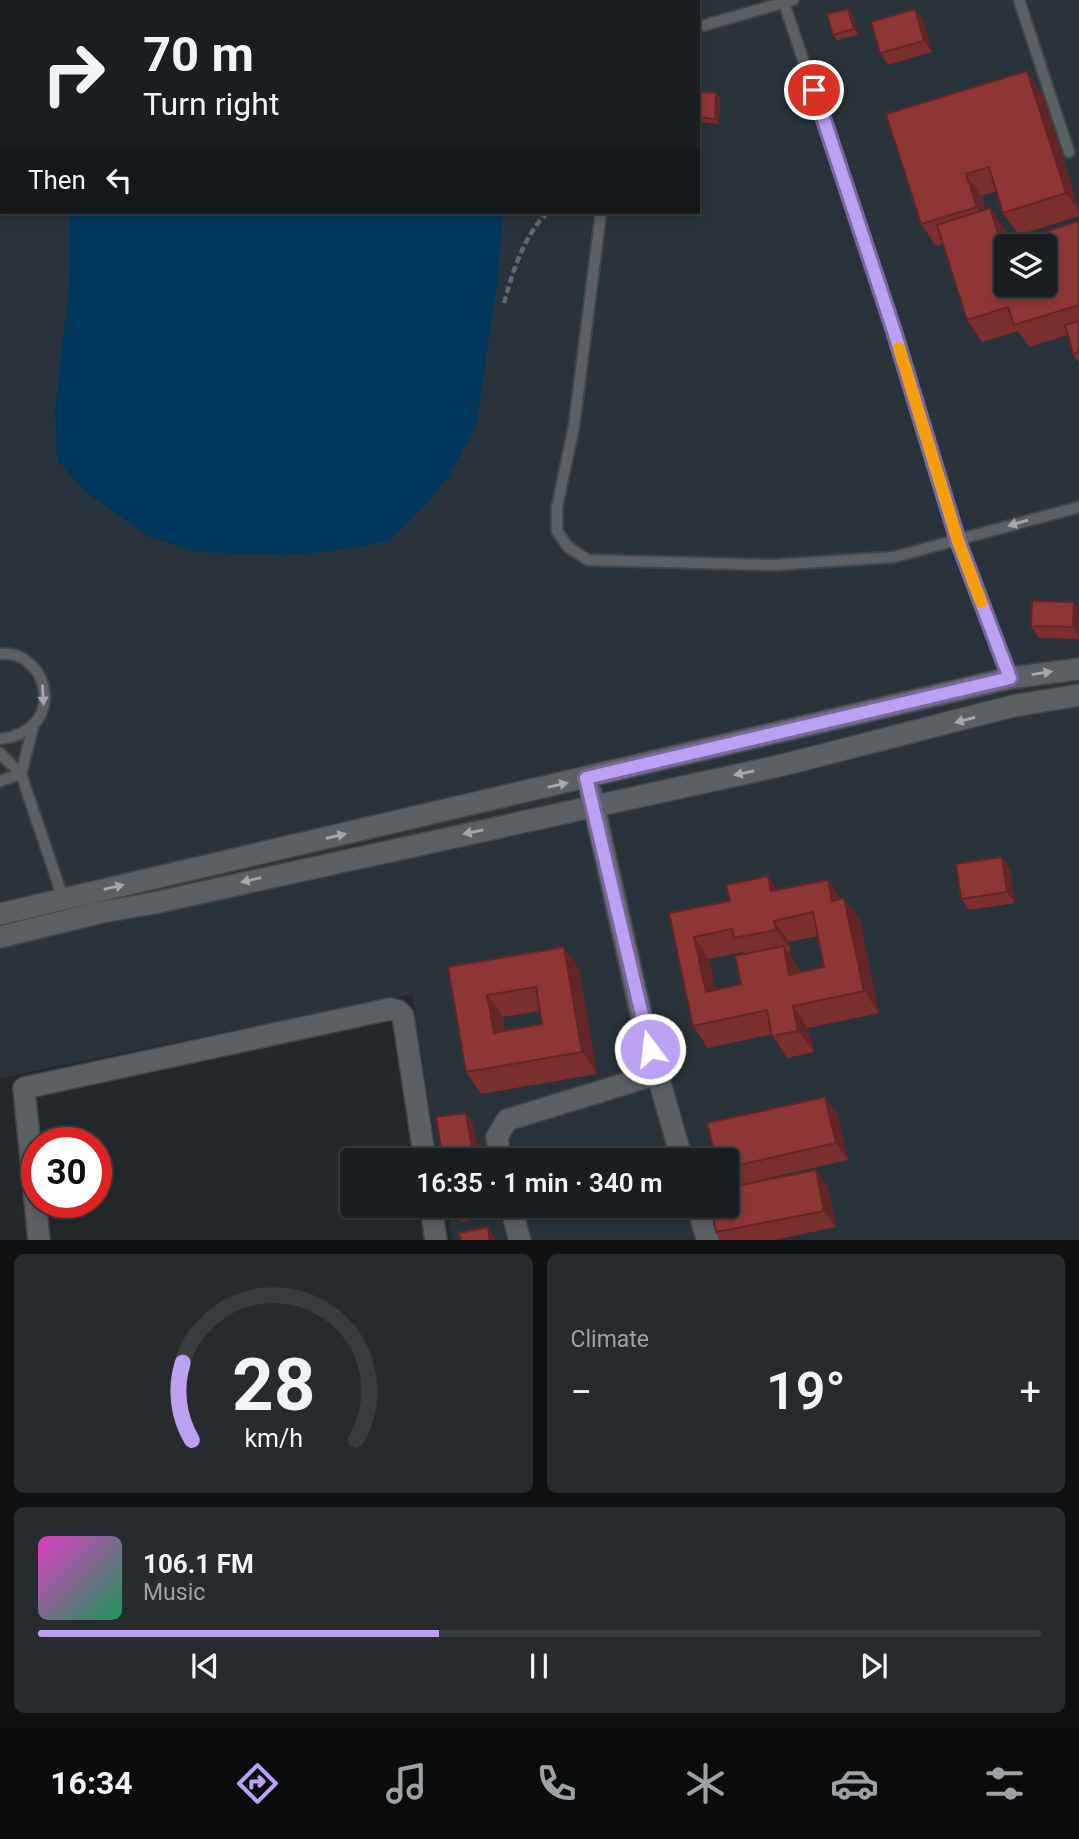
<!DOCTYPE html>
<meta charset="utf-8">
<style>
:root{--surface:#1a1e21;--page:#272b2e;--text:#f1f3f6;--muted:#9fa2a5;--line:#383c3f;--accent:#bca0f2}
body{margin:0;font-family:Roboto,sans-serif;background:var(--page);color:var(--text);height:100vh;display:flex;flex-direction:column;font-size:26px;white-space:nowrap}
*{box-sizing:border-box;margin:0}
p{font-size:23px;color:var(--muted)}
.icon{flex:none;width:38px;height:38px;fill:none;stroke:currentColor;stroke-width:2;stroke-linecap:round;stroke-linejoin:round}
.map{position:relative;height:1240px;overflow:hidden}
.panel{display:flex;flex-direction:column;gap:14px;padding:14px;background:#0e1012;flex:1}
.panel>*{flex:none}
.hud{position:absolute;left:0px;top:0px;width:700px;height:214px;box-shadow:0 4px 10px #0003,0 0 0 2px var(--line);background:#1a1e21;color:var(--text);overflow:hidden}
.fabs{position:absolute;left:994px;top:234px;display:grid;gap:14px}
.fabs a{display:grid;place-items:center;width:63px;height:63px;border-radius:7px;background:var(--surface);box-shadow:0 4px 10px #0003,0 0 0 2px var(--line);font-size:35px}
.speed{position:absolute;left:21px;top:1127px;display:flex;gap:14px;font-size:35px;font-weight:700;text-align:center}
.speed>*{display:grid;place-content:center;width:91px;height:91px;border-radius:50%;background:var(--surface);box-shadow:0 4px 10px #0003,0 0 0 2px var(--line);line-height:1}
.speed .limit{border:10px solid #d22;background:#fff;color:#111}
.pin{position:absolute;display:grid;place-items:center;width:60px;height:60px;color:#fff;margin:-30px;border:4px solid #fff;border-radius:50%;box-shadow:0 2px 7px #0007}
.me{position:absolute;width:77px;margin:-38px;rotate:345deg;stroke-linejoin:round;filter:drop-shadow(0 0 5px #0008)}
.turn{display:flex;align-items:center;gap:24px;height:147px;padding:0 28px;font-size:32px}
.turn .icon{width:91px;height:91px;stroke-width:2.5}
.turn b{display:block;font-size:49px;line-height:60px}
.then{display:flex;align-items:center;height:66px;padding:0 28px;background:#0003;gap:14px;font-size:26px}
.big{font-size:52px;font-weight:600;line-height:1.1}
.panel .tile{flex:1;display:flex;flex-direction:column;justify-content:center;gap:10px;min-width:0;padding:0 24px;border-radius:10px;background:var(--page)}
.panel .dial{align-items:center;gap:0}
.dial svg{height:182px;overflow:visible;fill:none;stroke:var(--line);stroke-width:7;stroke-linecap:round;text-anchor:middle}
.dial text{fill:var(--text);stroke:none}
.song{display:flex;align-items:center;gap:21px}
.cover{width:84px;height:84px;border-radius:10px;background:linear-gradient(135deg,hsl(310 70% 55%),hsl(150 70% 35%))}
.played{height:7px;border-radius:4px;background:linear-gradient(90deg,var(--accent) 40%,var(--line) 40%)}
.keys{display:flex;justify-content:space-around;direction:ltr}
.heat{display:flex;justify-content:space-between;align-items:center;font-size:38px;direction:ltr}
.panel .tiles{flex:1;display:grid;gap:14px;grid-template-columns:1fr 1fr}
.tile:last-child{grid-column:span 2}
.trip{position:absolute;left:340px;top:1148px;width:399px;height:70px;border-radius:7px;background:var(--surface);box-shadow:0 4px 10px #0003,0 0 0 2px var(--line);font-weight:600;line-height:70px;text-align:center}
.tab-bar{display:flex;height:112px;justify-content:space-around;align-items:center;background:#0a0c0d;color:var(--muted)}
.tab-bar .icon{width:49px;height:49px}
.tab-bar .current{color:var(--accent)}
.tab-bar b{font-size:32px;color:var(--text)}
.map>svg:first-child{display:block}
</style>
<div class="map">
<svg width="1079" height="1241" viewBox="0 0 1079 1241">
<rect width="100%" height="100%" fill="#23282c"/>
<path fill="#29333b" fill-rule="evenodd" d="M0,0H1079V1240H453L446,1206H726V1160H438L412,994L0,1078ZM2,2H698V212H2ZM1006,247H1045V285H1006Z"/>
<g fill="#00385d">
<rect x="121" y="0" width="386" height="2"/>
<polygon points="70,212 503,212 497,282 476,427 449,475 430,500 389,541 331,551 284,555 198,552 149,537 87,493 57,460 55,411 69,286"/>
</g>
<g fill="none" stroke-linecap="round" stroke-linejoin="round">
<g stroke="#434649" stroke-width="14">
<g id="service">
<polyline points="783,0 893,328 958,541 1010,678"/>
<polyline points="1019,0 1069,152"/>
<polyline points="698,27 793,0"/>
<polyline points="601,212 574,426 557,507 557,531 568,547 588,560 773,565 894,557 1079,507"/>
<path d="M0,654C49,649 69,731 0,739"/>
<polyline points="0,753 21,774 63,898"/>
<polyline points="21,774 33,727"/>
<polyline points="0,781 21,774"/>
</g>
</g>
<g stroke="#434649" stroke-width="24">
<g id="minor">
<polyline points="591,793 643,1023 682,1160"/>
<polyline points="0,914 1010,678 1079,669"/>
<polyline points="0,937 102,912 154,903 783,765 1013,706 1079,695"/>
<polyline points="500,1160 497,1137 507,1120 657,1074"/>
<polyline points="431,1206 436,1241"/>
<polyline points="511,1206 520,1241"/>
<polyline points="697,1206 708,1241"/>
<polyline points="39,1241 24,1088 390,1009 398,1011 403,1016 425,1160"/>
</g>
</g>
<g stroke="#64686c" stroke-width="4.5" stroke-dasharray="7 3.5" stroke-linecap="butt">
<polyline points="538,0 540,2"/>
<path d="M504,303C513,271 524,235 548,212"/>
</g>
<use href="#service" stroke="#5b6065" stroke-width="10"/>
<use href="#minor" stroke="#5b6065" stroke-width="21"/>
</g>
<g fill="#7a2e2e" fill-rule="evenodd">
<polygon points="915,9 923,20 932,52 888,65 880,53"/>
<polygon points="852,14 858,35 837,40 833,35"/>
<polygon points="698,92 720,99 719,124 698,122"/>
<polygon points="1042,93 1079,209 1079,216 1019,235 1003,213 996,191 981,196 986,210 1006,230 1010,243 1079,221 1079,363 1073,354 1067,335 1029,347 1018,331 982,342 967,320 943,244 936,246 921,224 886,114"/>
<polygon points="1079,609 1079,639 1039,638 1031,626"/>
<polygon points="1010,868 1015,903 969,910 961,899"/>
<path d="M828,880L841,899L860,920L879,1013L808,1028L814,1052L787,1058L772,1034L708,1048L693,1026L669,913ZM818,936L824,967L800,972L799,968L788,952L791,951L789,942ZM743,952L745,954L741,984L716,990L709,959Z"/>
<path d="M564,947L579,969L597,1074L481,1094L466,1072L448,967ZM540,1011L542,1024L505,1031L503,1017Z"/>
<polygon points="837,1114 848,1160 729,1187 726,1182 726,1160"/>
<polygon points="816,1170 828,1187 836,1227 769,1241 722,1241 716,1232"/>
<polygon points="451,1206 487,1206 489,1217 460,1222 452,1211"/>
</g>
<g fill="#632626">
<polygon points="848,9 852,14 858,35 854,29"/>
<polygon points="915,9 923,20 932,52 924,41"/>
<polygon points="1027,71 1042,93 1079,209 1079,212 1066,193"/>
<polygon points="716,93 720,99 719,124 715,119"/>
<polygon points="966,174 981,196 992,229 977,207"/>
<polygon points="990,208 1006,230 1011,247 1002,246"/>
<polygon points="1074,602 1079,609 1079,636 1073,627"/>
<polygon points="1002,857 1010,868 1015,903 1007,892"/>
<polygon points="768,876 783,898 771,891"/>
<polygon points="828,880 843,902 832,901"/>
<polygon points="844,898 860,920 879,1013 864,991"/>
<polygon points="774,921 789,942 791,951 776,930"/>
<polygon points="694,937 709,959 721,1014 706,992"/>
<polygon points="784,946 799,968 805,996 789,975"/>
<polygon points="564,947 579,969 597,1074 582,1052"/>
<polygon points="487,995 503,1017 509,1054 494,1033"/>
<polygon points="793,1006 808,1028 814,1052 798,1031"/>
<polygon points="825,1097 837,1114 848,1160 836,1143"/>
<polygon points="466,1113 474,1124 480,1160 474,1160"/>
<polygon points="816,1170 828,1187 836,1227 824,1211"/>
<polygon points="481,1206 487,1206 489,1217"/>
<polygon points="488,1227 496,1239 496,1241 490,1241"/>
</g>
<g fill="#8e3636" stroke="#632626" stroke-width="2" fill-rule="evenodd">
<polygon points="848,9 854,29 833,35 827,14"/>
<polygon points="915,9 924,41 880,53 871,22"/>
<polygon points="1027,71 1066,193 1003,213 989,167 966,174 977,207 921,224 886,114"/>
<polygon points="698,92 716,93 715,119 698,117"/>
<path d="M990,208L1002,246L1079,221V305L1014,325L1008,307L967,320L937,225ZM1006,247H1045V285H1006Z"/>
<polygon points="1079,321 1079,352 1073,354 1065,325"/>
<polygon points="1032,601 1074,602 1073,627 1031,626"/>
<polygon points="1002,857 1007,892 961,899 956,864"/>
<path d="M768,876L771,891L828,880L832,901L844,898L864,991L793,1006L798,1031L772,1036L767,1010L693,1026L669,913L730,901L726,885ZM813,912L824,967L789,975L784,946L735,956L741,984L706,992L694,937L732,929L734,938L776,930L774,921Z"/>
<path d="M564,947L582,1052L466,1072L448,967ZM536,987L542,1024L494,1033L487,995Z"/>
<polygon points="825,1097 836,1143 726,1168 726,1160 716,1160 707,1123"/>
<polygon points="466,1113 474,1160 443,1160 436,1117"/>
<polygon points="816,1170 824,1211 716,1232 711,1206 726,1206 726,1188"/>
<polygon points="451,1206 481,1206 452,1211"/>
<polygon points="488,1227 490,1241 461,1241 459,1233"/>
</g>
<defs><path id="oneway-solid" d="M-6-.8H1V-3.2L6.5 0L1 3.2V.8H-6Z" transform="scale(1.75)"/></defs>
<g fill="#a4a8ac">
<use href="#oneway-solid" transform="translate(1018 523) rotate(164)"/>
<use href="#oneway-solid" transform="translate(1042 673) rotate(-9)"/>
<use href="#oneway-solid" transform="translate(43 695) rotate(87)"/>
<use href="#oneway-solid" transform="translate(965 720) rotate(165)"/>
<use href="#oneway-solid" transform="translate(744 773) rotate(168)"/>
<use href="#oneway-solid" transform="translate(558 785) rotate(-13)"/>
<use href="#oneway-solid" transform="translate(473 832) rotate(168)"/>
<use href="#oneway-solid" transform="translate(336 836) rotate(-13)"/>
<use href="#oneway-solid" transform="translate(251 880) rotate(167)"/>
<use href="#oneway-solid" transform="translate(114 887) rotate(-13)"/>
</g>
<g fill="none" stroke-linecap="round" stroke-linejoin="round">
<g stroke="#7a689d" stroke-width="18">
<polyline id="route" points="650,1049 586,778 1010,678 958,541 893,328 814,90"/>
</g>
<use href="#route" stroke="#bca0f2" stroke-width="12"/>
<polyline stroke="#f59e0b" stroke-width="12" points="899,348 958,541 981,602"/>
</g>
</svg>
<div class="fabs">
<a><svg class="icon" aria-label="layers" viewBox="0 0 24 24"><path d="M12 4l9 5-9 5-9-5zM3 14l9 5 9-5"/></svg></a>
</div>
<div class="speed"><div class="limit">30</div></div>
<div class="pin" style="left:814px;top:90px;background:#d93025"><svg class="icon" aria-label="arrive" viewBox="0 0 24 24"><path d="M6 21V4h12l-3 4 3 4H6"/></svg></div>
<svg class="me" style="left:650px;top:1049px" viewBox="-20 -20 40 40"><circle r="17" fill="#bca0f2" stroke="#fff" stroke-width="3"/><path d="M0-11L8 9 0 5-8 9z" fill="#fff"/></svg>
<div class="trip">16:35 · 1 min · 340 m</div>
<div class="hud">
<div class="turn"><svg class="icon" aria-label="right" viewBox="0 0 24 24"><path d="M7 20v-9h11M14 6l5 5-5 5"/></svg><div><b>70 m</b>Turn right</div></div>
<div class="then">Then<svg class="icon" aria-label="left" viewBox="0 0 24 24"><path d="M17 20v-9H6M10 6l-5 5 5 5"/></svg></div>
</div>
</div>
<section class="panel">
<div class="tiles">
<div class="tile dial"><svg viewBox="0 0 100 80">
<path d="M14 69A42 42 0 1 1 86 69"/>
<path d="M14 69A42 42 0 0 1 10 35" stroke="#bca0f2"/>
<text x="50" y="56" font-size="32" font-weight="700">28</text>
<text x="50" y="72" font-size="11">km/h</text>
</svg></div>
<div class="tile"><p>Climate</p>
<div class="heat"><a>−</a><b class="big">19°</b><a>+</a></div>
</div>
<div class="tile">
<div class="song"><i class="cover"></i><div><b>106.1 FM</b><p>Music</p></div></div>
<div class="played"></div>
<div class="keys"><svg class="icon" aria-label="previous" viewBox="0 0 24 24"><path d="M18 5L8 12l10 7zM5 5v14"/></svg><svg class="icon" aria-label="pause" viewBox="0 0 24 24"><path d="M8 5v14M16 5v14"/></svg><svg class="icon" aria-label="next" viewBox="0 0 24 24"><path d="M6 5l10 7-10 7zM19 5v14"/></svg></div>
</div>
</div>
</section>
<nav class="tab-bar">
<b>16:34</b>
<svg class="icon current" aria-label="directions" viewBox="0 0 24 24"><path d="M12 3l9 9-9 9-9-9zM9 14v-3h6M13 9l2 2-2 2"/></svg>
<svg class="icon" aria-label="music" viewBox="0 0 24 24"><path d="M9 18V5l10-2v13"/><circle cx="6" cy="18" r="3"/><circle cx="16" cy="16" r="3"/></svg>
<svg class="icon" aria-label="phone" viewBox="0 0 24 24"><path d="M5 4h4l2 5-3 2q2 4 5 5l2-3 5 2v4C11 20 4 13 5 4z"/></svg>
<svg class="icon" aria-label="climate" viewBox="0 0 24 24"><path d="M12 3v18M4 7l16 10M4 17L20 7"/></svg>
<svg class="icon" aria-label="car" viewBox="0 0 24 24"><path d="M5 17H2v-5l4-1 3-4h7l3 4 3 1v5h-3M9 17h6M6 11h13"/><circle cx="7" cy="17" r="2"/><circle cx="17" cy="17" r="2"/></svg>
<svg class="icon" aria-label="filters" viewBox="0 0 24 24"><path d="M4 7h16M4 17h16"/><circle cx="9" cy="7" r="2"/><circle cx="15" cy="17" r="2"/></svg>
</nav>
